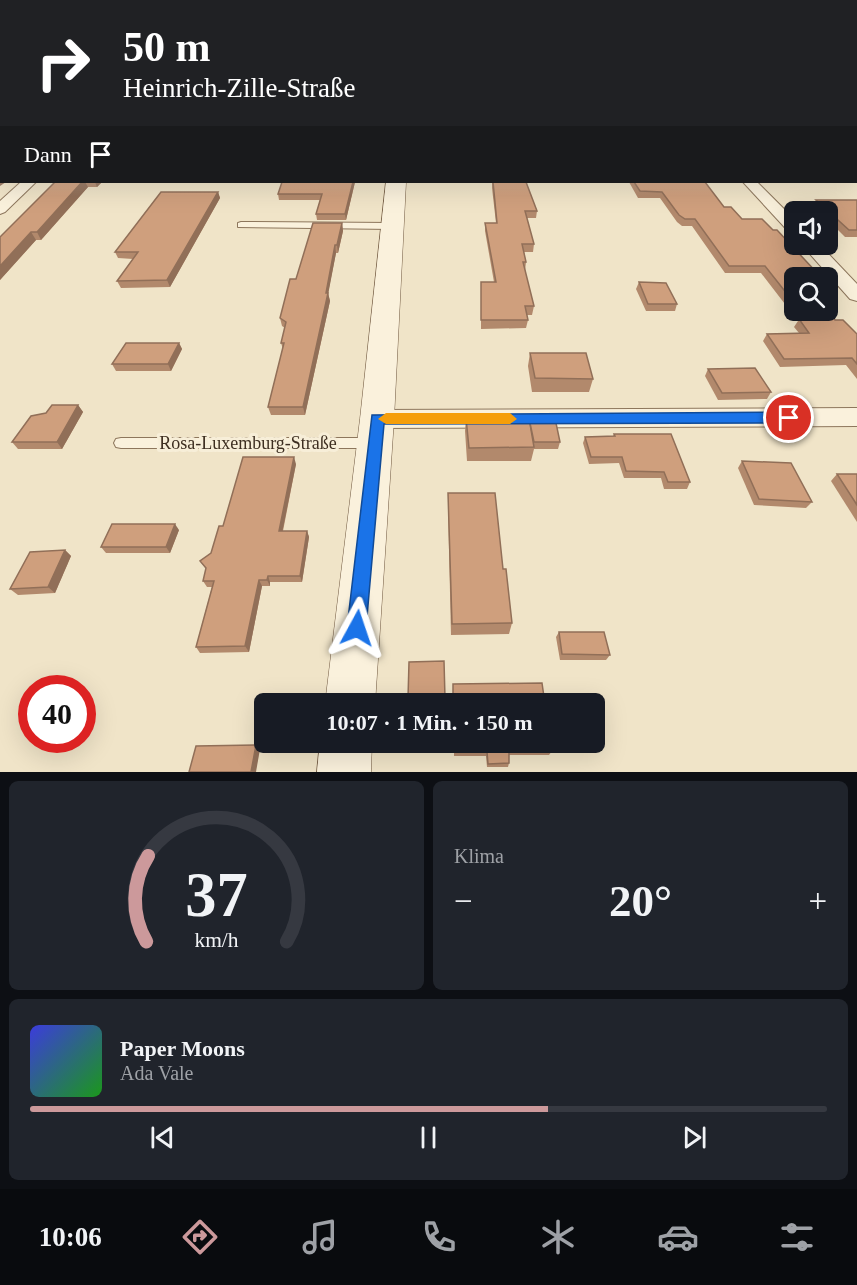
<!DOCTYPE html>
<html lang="de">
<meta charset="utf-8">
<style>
:root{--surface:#171b24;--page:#20242c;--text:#f1f3f6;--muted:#9ea1a6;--line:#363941;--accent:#cc999b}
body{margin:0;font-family:"Times New Roman",serif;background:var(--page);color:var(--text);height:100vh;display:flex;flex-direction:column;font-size:22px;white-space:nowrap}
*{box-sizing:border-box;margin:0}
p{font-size:20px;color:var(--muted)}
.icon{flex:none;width:33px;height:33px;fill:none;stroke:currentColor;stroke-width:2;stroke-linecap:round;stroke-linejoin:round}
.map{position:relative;height:772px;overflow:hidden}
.details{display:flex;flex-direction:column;gap:9px;padding:9px;background:#0d0f14;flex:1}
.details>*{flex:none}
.guide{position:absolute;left:0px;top:0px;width:858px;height:183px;box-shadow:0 6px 24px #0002;background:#202124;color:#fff;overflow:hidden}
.controls{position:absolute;left:784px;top:201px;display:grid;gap:12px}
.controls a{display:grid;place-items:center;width:54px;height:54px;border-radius:9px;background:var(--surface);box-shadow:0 6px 24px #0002;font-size:30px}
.speed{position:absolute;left:18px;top:675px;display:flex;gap:12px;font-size:30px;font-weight:700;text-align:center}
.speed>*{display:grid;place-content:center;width:78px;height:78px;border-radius:50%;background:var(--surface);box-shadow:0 6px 24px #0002;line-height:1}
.speed .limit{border:9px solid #d22;background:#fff;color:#111}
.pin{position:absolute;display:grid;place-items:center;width:51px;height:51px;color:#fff;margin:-26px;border:3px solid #fff;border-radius:50%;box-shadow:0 2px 6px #0007}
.me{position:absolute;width:66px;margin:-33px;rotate:5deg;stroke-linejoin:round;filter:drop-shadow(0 0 4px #0008)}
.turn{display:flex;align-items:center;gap:21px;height:126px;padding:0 24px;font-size:27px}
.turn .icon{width:78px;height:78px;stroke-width:2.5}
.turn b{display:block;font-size:42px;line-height:51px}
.then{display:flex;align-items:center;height:57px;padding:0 24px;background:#0003;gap:12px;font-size:22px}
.big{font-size:45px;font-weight:700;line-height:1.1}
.details .card{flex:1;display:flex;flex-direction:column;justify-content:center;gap:9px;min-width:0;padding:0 21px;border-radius:9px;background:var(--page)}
.details .dial{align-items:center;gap:0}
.dial svg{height:156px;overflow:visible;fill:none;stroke:var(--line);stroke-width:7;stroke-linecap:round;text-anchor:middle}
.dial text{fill:var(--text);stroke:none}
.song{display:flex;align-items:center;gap:18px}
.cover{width:72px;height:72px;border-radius:9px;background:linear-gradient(135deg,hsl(240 70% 55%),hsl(120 70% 35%))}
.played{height:6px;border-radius:3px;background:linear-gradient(90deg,var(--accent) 65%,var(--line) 65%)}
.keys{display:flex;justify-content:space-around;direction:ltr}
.heat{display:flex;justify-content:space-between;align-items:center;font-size:33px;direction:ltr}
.details .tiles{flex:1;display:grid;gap:9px;grid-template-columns:1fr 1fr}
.card:last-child{grid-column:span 2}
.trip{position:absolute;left:254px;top:693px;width:351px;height:60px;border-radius:9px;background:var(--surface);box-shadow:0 6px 24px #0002;font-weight:700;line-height:60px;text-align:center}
.tab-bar{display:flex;height:96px;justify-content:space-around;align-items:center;background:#090b0e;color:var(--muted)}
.tab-bar .icon{width:42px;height:42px}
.tab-bar .on{color:var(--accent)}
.tab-bar b{font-size:27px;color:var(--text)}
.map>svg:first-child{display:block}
</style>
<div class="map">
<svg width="857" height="772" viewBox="0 0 857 772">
<rect width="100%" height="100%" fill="#f0e4c8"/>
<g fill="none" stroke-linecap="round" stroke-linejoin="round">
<g stroke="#8d765c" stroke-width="2">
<g id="lane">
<polygon points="241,222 392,223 396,226 392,229 238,227 238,223"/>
<polygon points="121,438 373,438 378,439 380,443 378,447 373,448 121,448 116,447 114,443 116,439"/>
</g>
</g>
<g stroke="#8d765c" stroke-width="2">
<g id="street">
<polygon points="21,182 36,182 5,212 0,214 0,201"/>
<polygon points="743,182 757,182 795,220 795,234 789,232"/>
<polygon points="801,244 819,244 857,284 857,301 850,299"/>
<polygon points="857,408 857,426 377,428 369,425 365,419 369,413 377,410"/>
</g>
</g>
<g stroke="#6f573f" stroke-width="1">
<g id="secondary">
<polygon points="386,182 406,182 394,419 375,704 325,704 360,419"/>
<polygon points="320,742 372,742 371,772 317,772"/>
</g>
</g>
<use href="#lane" fill="#faf1dc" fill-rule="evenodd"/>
<use href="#street" fill="#faf1dc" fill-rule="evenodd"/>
<use href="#secondary" fill="#faf1dc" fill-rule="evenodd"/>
</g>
<g fill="#b2896c">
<polygon points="55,182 102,182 97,187 88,187 41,240 36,240 0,280 0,237"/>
<polygon points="355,182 346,220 317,220 316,214 320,200 279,200 278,194"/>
<polygon points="492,182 537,211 536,218 527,218 534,244 533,252 524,252 526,262 525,271 534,306 532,315 527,315 528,320 526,328 481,329 481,282 494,282 485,231 485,223 496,223 492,188"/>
<polygon points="629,182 705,182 724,207 819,275 817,278 795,278 795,310 828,310 835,320 857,334 857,379 846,365 780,367 763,341 767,334 799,333 794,327 798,321 761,273 725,273 692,226 682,226 677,222 660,198 638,198"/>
<polygon points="218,192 220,198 170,287 121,288 117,281 133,259 118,258 115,252"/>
<polygon points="816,200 857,200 857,237 845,237 828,220 828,212 819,212 813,206"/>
<polygon points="342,223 343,231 338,253 336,253 328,293 330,301 305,415 271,415 268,407 283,349 281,343 285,328 282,326 280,318 296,279"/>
<polygon points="639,282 677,304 675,311 646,311 636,289"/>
<polygon points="179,343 182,349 171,371 116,371 112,364"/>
<polygon points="530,353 593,379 589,392 532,392 528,366"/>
<polygon points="708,369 771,392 767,399 718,400 705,376"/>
<polygon points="78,405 83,412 62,449 18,449 12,442 46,413"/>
<polygon points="466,418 530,424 560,442 558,449 534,449 531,461 467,461 465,431"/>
<polygon points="614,434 690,482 687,489 664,489 661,478 624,478 619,463 589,464 583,443 585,437 613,436"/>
<polygon points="742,461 812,502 806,508 754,505 738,468"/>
<polygon points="296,464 283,531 307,531 309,537 302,582 270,582 270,586 262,586 249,652 200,653 196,647 212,587 207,587 203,581 206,569 200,561 211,553 223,526"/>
<polygon points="837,474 857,474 857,522 831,481"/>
<polygon points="448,493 503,569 512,623 509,634 451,635 448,507"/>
<polygon points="179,530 170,553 106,553 101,547"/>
<polygon points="65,550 71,556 55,593 18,595 10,589"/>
<polygon points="559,632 610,655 606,660 560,660 556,637"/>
<polygon points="408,698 445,698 445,702 409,703"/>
<polygon points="454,742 551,742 552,751 549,755 509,755 509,763 508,767 487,767 486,756 454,756"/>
</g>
<g fill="#916f58">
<polygon points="2,174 2,182 6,182 0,186 0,175"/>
<polygon points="82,182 85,182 88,187 41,240 37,232"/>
<polygon points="95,182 102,182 97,187"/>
<polygon points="353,182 355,182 346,220 345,214"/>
<polygon points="218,192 220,198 170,287 167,280"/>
<polygon points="342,223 343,231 338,253 337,245"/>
<polygon points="31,232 36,240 0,280 0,266"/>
<polygon points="335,245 336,253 328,295 328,293 330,301 305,415 303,407"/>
<polygon points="179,343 182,349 171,371 168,364"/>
<polygon points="78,405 83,412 62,449 57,442"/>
<polygon points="294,457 296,464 281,538 279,531"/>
<polygon points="175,524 179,530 170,553 166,547"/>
<polygon points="307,531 309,537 302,582 300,576"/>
<polygon points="65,550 71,556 55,593 48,587"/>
<polygon points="268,576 270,582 270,586 267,580"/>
<polygon points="259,580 262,586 249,652 245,646"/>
<polygon points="256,745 260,749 256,772 251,772"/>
</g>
<g fill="#cf9f7d" stroke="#916f58" stroke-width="1.5">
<polygon points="0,88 2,88 2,174 0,175"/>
<polygon points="55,182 82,182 37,232 31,232 0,266 0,237"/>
<polygon points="282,182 353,182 345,214 316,214 322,194 278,194"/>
<polygon points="493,182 526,182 537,211 525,211 534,244 522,244 526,262 523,262 534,306 525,306 528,320 481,320 481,282 496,282 485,223 497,223"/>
<polygon points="634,182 705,182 724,207 731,207 742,219 762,219 773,230 777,230 819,275 800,275 802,278 795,278 795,304 765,266 729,266 695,219 685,219 679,215 662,192 640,191"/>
<polygon points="161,192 218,192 167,280 117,281 138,252 115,252"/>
<polygon points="816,200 857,200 857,230 849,230"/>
<polygon points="313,223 342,223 337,245 335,245 326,293 328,293 303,407 268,407 284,343 281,343 286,322 280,318 290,279 296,279"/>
<polygon points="639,282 666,283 677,304 648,304"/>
<polygon points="800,310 828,310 835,320 843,320 857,334 857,364 852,358 784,359 767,334 809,333 799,319 807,320"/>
<polygon points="126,343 179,343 168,364 112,364"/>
<polygon points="530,353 586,353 593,379 535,378"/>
<polygon points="755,368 771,392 722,393 708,369"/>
<polygon points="52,405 78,405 57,442 12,442 31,416 46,413"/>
<polygon points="466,418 529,418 534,447 469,448"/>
<polygon points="530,423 556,423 560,442 534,442"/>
<polygon points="614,434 671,434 690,482 668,482 664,472 626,471 622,457 591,457 585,437 615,436"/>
<polygon points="243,457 294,457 279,531 307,531 300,576 268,576 267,580 259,580 245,646 196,647 214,581 203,581 206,568 200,561 211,553 219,526 223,526"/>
<polygon points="742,461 791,463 812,502 759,499"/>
<polygon points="837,474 857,474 857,505"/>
<polygon points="448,493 495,493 503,569 506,569 512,623 452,624"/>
<polygon points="112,524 175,524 166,547 101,547"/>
<polygon points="65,550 48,587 10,589 30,552"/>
<polygon points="559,632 604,632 610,655 562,654"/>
<polygon points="444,661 445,698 408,698 409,662"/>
<polygon points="542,683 545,704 453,704 453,684"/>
<polygon points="455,742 551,742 552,751 509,752 509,763 488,764 487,752 455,752"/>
<polygon points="256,745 251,772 189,772 196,746"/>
</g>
<linearGradient id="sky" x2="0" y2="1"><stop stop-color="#8fbad6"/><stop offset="0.45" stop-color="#f8f3e6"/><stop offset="1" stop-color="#f8f3e6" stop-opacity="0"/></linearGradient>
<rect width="857" height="196" fill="url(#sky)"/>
<polygon fill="#1a73e8" stroke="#114b97" stroke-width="1.5" points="789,412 797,418 789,423 384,424 366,628 364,635 357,638 350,635 347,628 372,415"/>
<polygon fill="#f59e0b" points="386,413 510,413 517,419 510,424 386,424 378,419"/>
<g text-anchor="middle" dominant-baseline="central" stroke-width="6" stroke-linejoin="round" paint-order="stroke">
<g font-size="18" fill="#3d2e20" stroke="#f7eed8">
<text x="248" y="443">Rosa-Luxemburg-Straße</text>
</g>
</g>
</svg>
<div class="controls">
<a><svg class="icon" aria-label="sound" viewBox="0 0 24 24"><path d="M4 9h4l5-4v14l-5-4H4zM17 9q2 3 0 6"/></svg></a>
<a><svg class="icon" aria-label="search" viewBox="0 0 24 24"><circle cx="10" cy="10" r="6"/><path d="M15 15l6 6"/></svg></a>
</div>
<div class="speed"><div class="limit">40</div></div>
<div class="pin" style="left:789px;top:418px;background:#d93025"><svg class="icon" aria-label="arrive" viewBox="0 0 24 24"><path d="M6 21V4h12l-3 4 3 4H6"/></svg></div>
<svg class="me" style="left:357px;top:628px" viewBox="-20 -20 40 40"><path d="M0-17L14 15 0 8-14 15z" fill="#1a73e8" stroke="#fff" stroke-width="4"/></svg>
<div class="trip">10:07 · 1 Min. · 150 m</div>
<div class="guide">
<div class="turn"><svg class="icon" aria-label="right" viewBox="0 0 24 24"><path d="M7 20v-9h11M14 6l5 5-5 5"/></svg><div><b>50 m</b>Heinrich-Zille-Straße</div></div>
<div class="then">Dann<svg class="icon" aria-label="arrive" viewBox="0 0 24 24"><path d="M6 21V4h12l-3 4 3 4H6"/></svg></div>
</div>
</div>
<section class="details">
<div class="tiles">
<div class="card dial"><svg viewBox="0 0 100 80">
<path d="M14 69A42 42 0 1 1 86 69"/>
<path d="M14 69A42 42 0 0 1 15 25" stroke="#cc999b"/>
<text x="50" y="56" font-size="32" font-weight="700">37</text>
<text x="50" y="72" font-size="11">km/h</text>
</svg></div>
<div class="card"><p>Klima</p>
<div class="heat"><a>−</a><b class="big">20°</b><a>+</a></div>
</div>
<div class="card">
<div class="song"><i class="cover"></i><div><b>Paper Moons</b><p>Ada Vale</p></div></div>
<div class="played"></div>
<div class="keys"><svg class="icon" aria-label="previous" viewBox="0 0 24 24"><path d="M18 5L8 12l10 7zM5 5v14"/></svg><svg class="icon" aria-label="pause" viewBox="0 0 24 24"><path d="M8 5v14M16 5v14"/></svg><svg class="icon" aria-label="next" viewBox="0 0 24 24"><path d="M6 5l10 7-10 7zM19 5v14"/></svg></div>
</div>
</div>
</section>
<nav class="tab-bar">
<b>10:06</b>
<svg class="icon on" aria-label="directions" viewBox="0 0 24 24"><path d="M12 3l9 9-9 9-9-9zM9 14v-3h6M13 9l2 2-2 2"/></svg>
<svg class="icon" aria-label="music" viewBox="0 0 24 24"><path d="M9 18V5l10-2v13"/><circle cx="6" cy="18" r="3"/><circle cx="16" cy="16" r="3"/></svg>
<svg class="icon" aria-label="phone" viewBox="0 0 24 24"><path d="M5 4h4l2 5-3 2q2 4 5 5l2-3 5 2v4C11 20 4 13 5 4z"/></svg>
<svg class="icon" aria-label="climate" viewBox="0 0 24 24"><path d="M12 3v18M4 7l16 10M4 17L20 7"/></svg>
<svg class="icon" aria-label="car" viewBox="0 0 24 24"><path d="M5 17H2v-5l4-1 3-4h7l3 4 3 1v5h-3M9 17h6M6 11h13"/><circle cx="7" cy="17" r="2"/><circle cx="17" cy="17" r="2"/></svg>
<svg class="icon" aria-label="filters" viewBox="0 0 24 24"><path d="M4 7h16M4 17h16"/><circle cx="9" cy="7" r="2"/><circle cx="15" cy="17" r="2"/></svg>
</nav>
